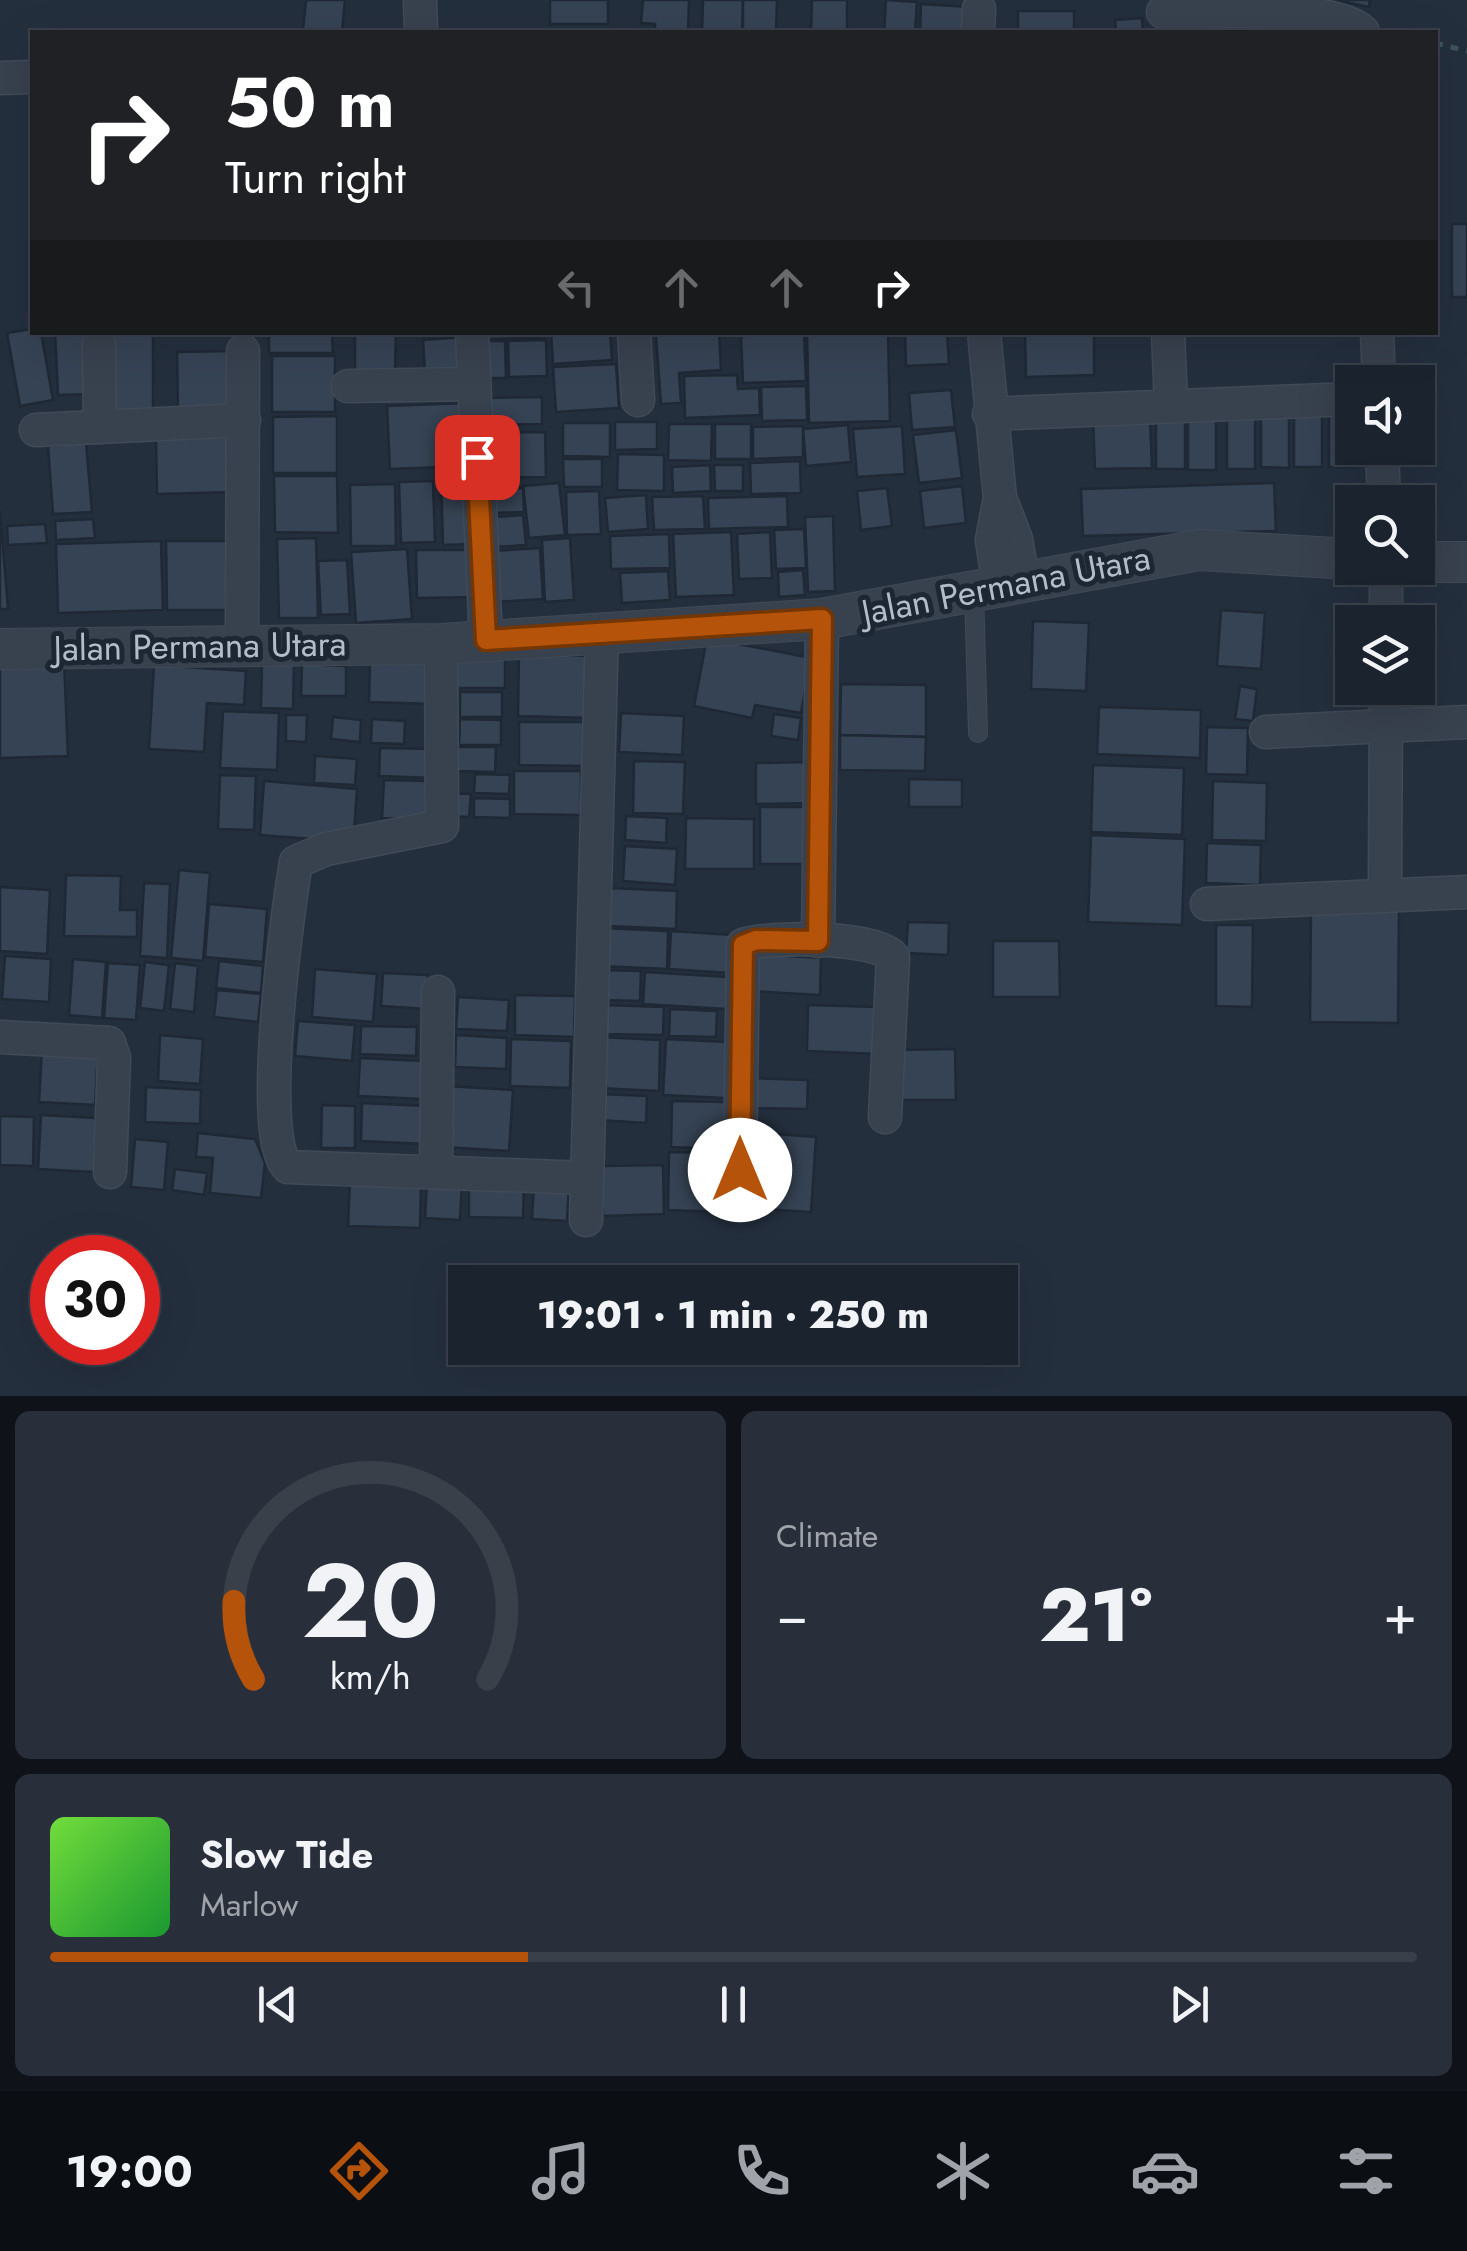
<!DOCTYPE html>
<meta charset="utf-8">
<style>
:root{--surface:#1b232e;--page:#282f3a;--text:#f1f3f6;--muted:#a0a4aa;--line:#39404a;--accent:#b45309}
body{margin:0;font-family:Jost,sans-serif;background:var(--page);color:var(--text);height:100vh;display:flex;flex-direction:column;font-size:38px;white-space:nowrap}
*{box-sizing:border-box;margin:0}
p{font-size:32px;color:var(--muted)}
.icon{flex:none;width:55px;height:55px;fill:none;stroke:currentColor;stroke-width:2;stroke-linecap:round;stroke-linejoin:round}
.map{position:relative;height:1396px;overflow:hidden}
.drawer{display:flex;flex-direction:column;gap:15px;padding:15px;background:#0f1319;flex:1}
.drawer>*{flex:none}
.banner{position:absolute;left:30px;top:30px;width:1408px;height:305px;border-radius:0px;box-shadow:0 10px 40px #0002,0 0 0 2px var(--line);background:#202124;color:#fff;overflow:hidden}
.buttons{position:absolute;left:1335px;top:365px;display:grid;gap:20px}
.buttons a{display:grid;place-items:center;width:100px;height:100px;border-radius:0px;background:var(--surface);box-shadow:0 10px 40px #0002,0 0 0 2px var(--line);font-size:50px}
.speed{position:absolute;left:30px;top:1235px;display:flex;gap:20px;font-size:50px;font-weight:700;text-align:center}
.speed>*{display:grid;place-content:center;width:130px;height:130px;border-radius:50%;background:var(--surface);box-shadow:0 10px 40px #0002,0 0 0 2px var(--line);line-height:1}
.speed .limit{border:15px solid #d22;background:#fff;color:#111}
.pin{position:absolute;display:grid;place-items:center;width:85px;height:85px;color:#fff;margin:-42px;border-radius:20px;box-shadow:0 5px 15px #0006}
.me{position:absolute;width:110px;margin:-55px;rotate:0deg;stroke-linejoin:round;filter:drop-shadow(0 0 8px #0008)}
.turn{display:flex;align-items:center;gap:35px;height:210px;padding:0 30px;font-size:45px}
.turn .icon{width:130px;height:130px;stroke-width:2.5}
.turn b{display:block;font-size:70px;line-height:85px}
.lanes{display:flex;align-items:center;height:95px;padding:0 30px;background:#0003;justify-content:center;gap:50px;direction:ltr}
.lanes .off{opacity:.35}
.big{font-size:75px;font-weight:800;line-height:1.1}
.drawer .widget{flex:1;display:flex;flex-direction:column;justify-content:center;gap:15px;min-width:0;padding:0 35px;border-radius:15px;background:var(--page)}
.drawer .dial{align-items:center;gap:0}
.dial svg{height:260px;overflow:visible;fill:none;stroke:var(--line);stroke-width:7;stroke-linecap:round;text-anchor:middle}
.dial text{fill:var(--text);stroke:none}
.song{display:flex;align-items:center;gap:30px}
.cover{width:120px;height:120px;border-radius:15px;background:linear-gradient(135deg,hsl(100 70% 55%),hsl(130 70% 35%))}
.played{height:10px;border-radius:5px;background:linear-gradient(90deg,var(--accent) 35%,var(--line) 35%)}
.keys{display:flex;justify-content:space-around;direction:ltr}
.heat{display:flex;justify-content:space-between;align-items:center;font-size:55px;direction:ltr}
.drawer .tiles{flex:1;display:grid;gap:15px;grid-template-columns:1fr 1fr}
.widget:last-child{grid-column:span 2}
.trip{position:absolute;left:448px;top:1265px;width:570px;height:100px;border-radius:0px;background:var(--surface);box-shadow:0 10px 40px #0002,0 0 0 2px var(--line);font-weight:800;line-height:100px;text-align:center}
.menu{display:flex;height:160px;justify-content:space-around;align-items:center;background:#0b0e12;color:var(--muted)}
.menu .icon{width:70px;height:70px}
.menu .active{color:var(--accent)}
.menu b{font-size:45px;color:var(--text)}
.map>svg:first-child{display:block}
</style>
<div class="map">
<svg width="1467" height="1396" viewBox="0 0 1467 1396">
<rect width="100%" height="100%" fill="#242f3e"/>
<g fill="#364354" stroke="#1f2835" stroke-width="2.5">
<polygon points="306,0 345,0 342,32 303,29"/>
<rect x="550" y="0" width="58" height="24"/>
<polygon points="643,0 689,0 688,32 655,32 655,24 641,23"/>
<polygon points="703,0 743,0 742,32 702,32"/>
<polygon points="743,0 777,0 776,32 743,32"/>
<polygon points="812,0 847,0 847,32 811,32"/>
<polygon points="886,0 917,2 915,32 884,32"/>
<polygon points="1336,0 1370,0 1369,7"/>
<polygon points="921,4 970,7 968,32 920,32"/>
<rect x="1018" y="11" width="56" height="21"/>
<polygon points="1142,18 1143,32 1116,32 1115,20"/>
<rect x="546" y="30" width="58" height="2"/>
<rect x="1452" y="224" width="15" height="73"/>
<polygon points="32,329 41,332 53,400 20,406 7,333"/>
<polygon points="55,332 92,332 94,394 58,395"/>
<polygon points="108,332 153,332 153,413 109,413"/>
<polygon points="269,332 332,332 333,353 269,353"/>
<polygon points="355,332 396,332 395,371 355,370"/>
<polygon points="486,332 541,332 541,338 486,339"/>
<polygon points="551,332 610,332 612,360 553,364"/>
<polygon points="719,332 721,370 679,373 681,403 661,404 656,336"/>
<polygon points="888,332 890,421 809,423 807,333"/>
<polygon points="905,332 947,332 949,364 906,366"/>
<polygon points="1025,332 1094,332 1094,375 1026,377"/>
<polygon points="804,333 806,381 743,383 741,336"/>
<polygon points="466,337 468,369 425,372 423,340"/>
<polygon points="546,340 547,376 509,377 508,341"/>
<polygon points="481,341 505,341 506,378 482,378"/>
<polygon points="233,351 234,408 178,409 177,352"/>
<rect x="272" y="356" width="63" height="56"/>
<polygon points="616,364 619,408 556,412 553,367"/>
<polygon points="737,375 738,389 759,388 760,415 685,418 684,376"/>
<polygon points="806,386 807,420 762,421 761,387"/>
<polygon points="951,390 955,427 912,430 909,393"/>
<polygon points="542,397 542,424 483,425 483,398"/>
<polygon points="467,403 469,466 390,469 387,406"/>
<polygon points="337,416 337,473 273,473 273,417"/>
<polygon points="1261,416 1289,416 1289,468 1261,467"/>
<rect x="1294" y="416" width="28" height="51"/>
<polygon points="1329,416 1352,416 1357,467 1329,467"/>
<polygon points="1150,418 1152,468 1095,469 1093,420"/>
<rect x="1156" y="418" width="29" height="51"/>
<rect x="1227" y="418" width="28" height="51"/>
<rect x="1188" y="419" width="28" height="51"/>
<polygon points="615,422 657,422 657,449 615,450"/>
<polygon points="563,423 610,423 610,457 563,456"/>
<polygon points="669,424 712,424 711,461 668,460"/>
<rect x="715" y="424" width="36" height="35"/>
<polygon points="848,425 851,462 806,466 803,429"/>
<polygon points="803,426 803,457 753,459 753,427"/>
<polygon points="902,426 905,474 857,477 853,429"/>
<polygon points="956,430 962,478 919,483 913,435"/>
<polygon points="545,432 546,477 483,478 482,433"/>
<polygon points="233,437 235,492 157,494 156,439"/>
<polygon points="86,443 92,512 53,514 48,446"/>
<polygon points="618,454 664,455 664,491 617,490"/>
<polygon points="563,459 602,459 602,487 564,487"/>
<polygon points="800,461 801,493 751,494 750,463"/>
<polygon points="710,465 711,491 673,493 672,467"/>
<polygon points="714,465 743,465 743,491 715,491"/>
<polygon points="471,474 474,544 443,545 441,475"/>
<polygon points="274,476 337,476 338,533 275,532"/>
<polygon points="433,481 435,542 401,543 399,482"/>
<polygon points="559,483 565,535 529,538 523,486"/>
<polygon points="1274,483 1276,531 1083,536 1081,489"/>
<polygon points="395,484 396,546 351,546 350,485"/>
<polygon points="962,486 966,523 924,528 920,491"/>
<polygon points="523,488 524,512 489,513 489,489"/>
<polygon points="887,488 892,526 861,530 857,491"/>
<polygon points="599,491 601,534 567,535 566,492"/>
<polygon points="646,495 648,529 608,532 605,498"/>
<polygon points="703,496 705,529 654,530 652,497"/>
<polygon points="787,496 788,527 709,529 708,498"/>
<polygon points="0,511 8,609 0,609"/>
<polygon points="523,515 526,545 496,547 494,517"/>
<polygon points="833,516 835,591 808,592 805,517"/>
<polygon points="93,519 95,538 56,540 55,521"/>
<polygon points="45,524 47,543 8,545 7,526"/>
<polygon points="804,529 806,568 776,569 774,530"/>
<polygon points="731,532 734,595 676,597 673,534"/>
<polygon points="770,532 772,578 739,579 737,534"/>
<polygon points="669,534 670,568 611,569 610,536"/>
<polygon points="316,538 318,618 279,618 277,539"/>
<polygon points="570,538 574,600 545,602 542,540"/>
<polygon points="161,541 163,610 58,613 56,544"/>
<polygon points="166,541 232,541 232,610 167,610"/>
<polygon points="540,548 543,599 496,602 493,551"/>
<polygon points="407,549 412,619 356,623 351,552"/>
<polygon points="416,550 476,550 476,597 417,598"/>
<polygon points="347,560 350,614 321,615 318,561"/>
<polygon points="803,570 805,595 779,597 778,572"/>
<polygon points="668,571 670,600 622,603 620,573"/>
<polygon points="1221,610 1265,613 1261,669 1217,666"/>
<polygon points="1033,621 1089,623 1086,691 1031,689"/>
<polygon points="707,638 811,658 801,713 755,705 752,718 694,706"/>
<rect x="448" y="654" width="57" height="34"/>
<polygon points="519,654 592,656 590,718 518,716"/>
<polygon points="324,657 323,665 346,666 346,696 301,696 302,665"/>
<polygon points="64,660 68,756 0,758 0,662"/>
<polygon points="262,661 294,662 293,709 261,708"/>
<polygon points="370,662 434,664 434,704 369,702"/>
<polygon points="154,665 246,671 244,705 207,703 204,752 149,749"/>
<polygon points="841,684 926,685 926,737 840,735"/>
<polygon points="1240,686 1257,689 1253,721 1235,719"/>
<rect x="460" y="692" width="42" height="25"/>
<polygon points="1099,707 1201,710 1200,758 1097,754"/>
<polygon points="223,711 279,713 277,770 220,768"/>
<polygon points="621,713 684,716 682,755 619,752"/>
<polygon points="774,714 801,718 798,740 771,736"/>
<polygon points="286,715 307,715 306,742 286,741"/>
<polygon points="333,717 361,720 360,742 331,739"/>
<polygon points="372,719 405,721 404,744 371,743"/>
<polygon points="460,719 501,720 501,745 459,745"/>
<polygon points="519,722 586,722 586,766 519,765"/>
<polygon points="1207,727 1248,728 1247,775 1206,774"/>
<polygon points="840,735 926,737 925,771 840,770"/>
<polygon points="453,747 496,747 495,772 453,771"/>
<polygon points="380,748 435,749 434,778 379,776"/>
<polygon points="315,756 357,759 355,785 314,783"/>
<polygon points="634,761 685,762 683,814 633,813"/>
<polygon points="810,762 810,803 756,804 756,763"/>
<polygon points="1093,765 1184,768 1182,835 1091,832"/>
<polygon points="514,771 581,771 581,815 514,814"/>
<polygon points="475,774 510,775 509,794 474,793"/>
<polygon points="220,775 256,776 254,830 218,829"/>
<polygon points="909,779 962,780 962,807 909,807"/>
<polygon points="384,780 430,781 429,820 382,818"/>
<polygon points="264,781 357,789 354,833 340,841 260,835"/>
<polygon points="1213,781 1267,783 1266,841 1212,840"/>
<polygon points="446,793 471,794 469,817 445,816"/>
<polygon points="474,798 510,799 510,818 474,817"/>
<polygon points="760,807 810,807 809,864 760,864"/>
<polygon points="626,816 667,818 666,843 625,840"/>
<polygon points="686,818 754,819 754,869 685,869"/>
<polygon points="1091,835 1185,839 1182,925 1088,922"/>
<polygon points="1207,843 1261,845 1260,885 1206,883"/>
<polygon points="625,846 677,849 675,885 623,881"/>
<polygon points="179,870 210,873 203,961 171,958"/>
<polygon points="66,875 121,876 120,910 137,910 137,937 64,936"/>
<polygon points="144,883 170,884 167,958 140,956"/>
<polygon points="0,887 50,890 47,954 0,951"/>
<polygon points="611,888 677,891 676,929 609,926"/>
<polygon points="209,904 267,909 263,962 205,957"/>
<polygon points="1311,909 1399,910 1398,1023 1310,1022"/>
<polygon points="908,922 949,923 948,955 906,953"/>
<polygon points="1216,925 1253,925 1252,1007 1216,1006"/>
<polygon points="602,928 668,931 667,969 600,966"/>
<polygon points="671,931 733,935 730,973 669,969"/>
<polygon points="993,941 1059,941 1060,997 993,997"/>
<polygon points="752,954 821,958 820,995 750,991"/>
<polygon points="5,956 51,959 49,1002 2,999"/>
<polygon points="73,959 106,962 102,1018 69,1015"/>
<polygon points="219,961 263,966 261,993 216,988"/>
<polygon points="145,962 169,965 164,1011 140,1008"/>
<polygon points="108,963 140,965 136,1020 104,1018"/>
<polygon points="175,963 198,966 194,1012 170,1009"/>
<polygon points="315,969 377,974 373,1022 312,1017"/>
<polygon points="602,970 641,971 640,1001 601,1000"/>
<polygon points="645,972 728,977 726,1009 643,1004"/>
<polygon points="383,973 428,975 427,1009 381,1006"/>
<polygon points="217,990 261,994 258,1022 214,1017"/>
<polygon points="515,995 575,996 574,1037 515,1035"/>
<polygon points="458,997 509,1000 507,1031 456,1029"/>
<polygon points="602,1005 664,1007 663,1035 602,1034"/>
<polygon points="808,1005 879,1007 878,1054 807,1051"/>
<polygon points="670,1009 717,1011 716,1037 669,1036"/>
<polygon points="298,1021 355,1025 352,1061 295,1056"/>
<polygon points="361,1026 417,1027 416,1056 360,1054"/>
<polygon points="160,1035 203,1039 200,1084 158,1081"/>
<polygon points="456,1035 507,1038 506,1069 455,1067"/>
<polygon points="600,1037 660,1040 659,1091 598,1088"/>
<polygon points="511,1039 571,1041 570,1088 510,1086"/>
<polygon points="666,1039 727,1042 725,1098 663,1095"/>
<polygon points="42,1048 98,1051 95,1105 39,1102"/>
<polygon points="955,1049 956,1100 897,1100 896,1050"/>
<polygon points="360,1058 423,1061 422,1099 358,1096"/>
<polygon points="751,1078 808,1080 807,1109 750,1108"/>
<polygon points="447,1086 513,1090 509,1151 444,1147"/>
<polygon points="146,1087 201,1090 200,1124 145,1122"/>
<polygon points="600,1094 647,1096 646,1123 599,1120"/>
<polygon points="672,1101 725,1102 723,1149 671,1147"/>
<polygon points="362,1103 426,1106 425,1144 361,1141"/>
<polygon points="322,1105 355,1106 355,1148 321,1148"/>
<polygon points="41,1115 96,1118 94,1172 38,1169"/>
<polygon points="0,1116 34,1117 33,1166 0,1165"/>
<polygon points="198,1133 255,1139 265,1163 261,1198 210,1193 213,1158 196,1157"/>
<polygon points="762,1133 816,1137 811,1212 745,1208 750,1143"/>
<polygon points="135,1139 168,1142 164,1190 131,1187"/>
<polygon points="669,1152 725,1153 724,1212 668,1210"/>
<polygon points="663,1165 664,1214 603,1216 602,1166"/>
<polygon points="175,1169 207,1173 204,1195 172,1190"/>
<polygon points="350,1180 421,1182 420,1228 348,1226"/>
<polygon points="427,1181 462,1183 460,1220 425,1218"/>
<polygon points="469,1182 524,1183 523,1218 469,1217"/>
<polygon points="534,1183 569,1185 567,1221 532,1219"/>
</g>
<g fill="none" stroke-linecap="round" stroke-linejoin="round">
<g stroke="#414a57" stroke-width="20">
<polyline id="service" points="974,592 978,733"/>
</g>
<g stroke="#414a57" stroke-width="35">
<g id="minor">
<polyline points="420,0 421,32"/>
<path d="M1163,12C1206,13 1336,3 1363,32"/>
<polyline points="978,32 979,9"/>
<polyline points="0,78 32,77"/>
<polyline points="472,332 486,640"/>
<polyline points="634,332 638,400"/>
<polyline points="984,332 1000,498 1016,539 1023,582"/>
<polyline points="1168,332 1171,404"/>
<polyline points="1377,332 1379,382"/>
<polyline points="99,345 100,427"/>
<polyline points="348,386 473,384"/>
<polyline points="989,414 1352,399"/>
<polyline points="36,430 244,420"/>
<polyline points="1382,448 1384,502"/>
<polyline points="999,586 992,540 1000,498"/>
<polyline points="1386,622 1386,568"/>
<polyline points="242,643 243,351"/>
<path d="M441,644L442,826L326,849L296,862C288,909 256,1139 288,1167L587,1178"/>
<polyline points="1266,732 1467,722"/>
<polyline points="1385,896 1386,688"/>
<polyline points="1207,904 1467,892"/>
<polyline points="818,941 822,619"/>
<polyline points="0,1037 109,1043 114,1058 110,1172"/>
<polyline points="436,1170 438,992"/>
<path d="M740,1170L743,945C768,936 878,936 893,957L885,1117"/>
<polyline points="586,1220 602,631"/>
</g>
</g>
<g stroke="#414a57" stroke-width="42">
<g id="tertiary">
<polyline points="1418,562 1467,562"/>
<polyline points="0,649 441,644 822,619 1199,550 1352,559"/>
</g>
</g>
<polyline stroke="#3f5557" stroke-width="5" stroke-dasharray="8 8" stroke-linecap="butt" points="1435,43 1467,51"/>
<use href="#service" stroke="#38414e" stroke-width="18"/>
<use href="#minor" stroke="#38414e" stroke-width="32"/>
<use href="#tertiary" stroke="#38414e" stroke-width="40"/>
</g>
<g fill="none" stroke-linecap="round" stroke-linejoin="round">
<g stroke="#753606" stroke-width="25">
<polyline id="route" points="477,457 486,640 822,619 818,941 756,940 743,945 740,1170"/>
</g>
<use href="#route" stroke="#b45309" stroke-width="18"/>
</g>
<g text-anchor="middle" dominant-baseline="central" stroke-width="10" stroke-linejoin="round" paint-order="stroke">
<g font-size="35" fill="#b4bcc9" stroke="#1d2633">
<text transform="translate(1006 585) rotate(-11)">Jalan Permana Utara</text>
<text transform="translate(200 646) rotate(-1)">Jalan Permana Utara</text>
</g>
</g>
</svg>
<div class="buttons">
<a><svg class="icon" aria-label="sound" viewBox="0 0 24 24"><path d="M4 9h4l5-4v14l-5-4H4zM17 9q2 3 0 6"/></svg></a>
<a><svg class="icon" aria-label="search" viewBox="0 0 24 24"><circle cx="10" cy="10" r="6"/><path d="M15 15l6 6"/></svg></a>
<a><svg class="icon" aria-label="layers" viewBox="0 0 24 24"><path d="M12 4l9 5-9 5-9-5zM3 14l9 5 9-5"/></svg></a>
</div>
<div class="speed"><div class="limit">30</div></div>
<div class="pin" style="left:477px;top:457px;background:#d93025"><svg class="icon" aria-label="arrive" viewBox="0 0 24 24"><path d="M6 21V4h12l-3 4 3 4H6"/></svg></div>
<svg class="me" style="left:740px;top:1170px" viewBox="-20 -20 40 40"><circle r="19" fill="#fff"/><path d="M0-13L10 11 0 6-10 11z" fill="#b45309"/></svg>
<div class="trip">19:01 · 1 min · 250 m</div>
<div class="banner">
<div class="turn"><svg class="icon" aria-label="right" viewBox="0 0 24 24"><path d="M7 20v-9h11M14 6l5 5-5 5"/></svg><div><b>50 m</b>Turn right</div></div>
<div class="lanes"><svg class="icon off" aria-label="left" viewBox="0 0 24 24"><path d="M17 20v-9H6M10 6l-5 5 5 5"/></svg><svg class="icon off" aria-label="ahead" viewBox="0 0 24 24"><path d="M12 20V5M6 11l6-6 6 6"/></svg><svg class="icon off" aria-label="ahead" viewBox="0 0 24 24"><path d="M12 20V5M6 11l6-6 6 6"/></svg><svg class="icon" aria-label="right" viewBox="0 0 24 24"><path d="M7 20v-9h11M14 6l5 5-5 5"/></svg></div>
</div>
</div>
<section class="drawer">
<div class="tiles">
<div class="widget dial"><svg viewBox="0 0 100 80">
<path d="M14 69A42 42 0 1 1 86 69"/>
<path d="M14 69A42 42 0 0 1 8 45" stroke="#b45309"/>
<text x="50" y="56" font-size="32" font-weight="700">20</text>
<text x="50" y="72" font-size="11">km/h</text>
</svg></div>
<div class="widget"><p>Climate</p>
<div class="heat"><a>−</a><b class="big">21°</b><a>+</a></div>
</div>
<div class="widget">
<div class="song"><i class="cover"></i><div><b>Slow Tide</b><p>Marlow</p></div></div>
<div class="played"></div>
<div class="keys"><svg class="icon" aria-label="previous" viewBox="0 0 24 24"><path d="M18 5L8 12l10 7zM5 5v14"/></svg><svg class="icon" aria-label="pause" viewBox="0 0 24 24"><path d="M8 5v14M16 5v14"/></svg><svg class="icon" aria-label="next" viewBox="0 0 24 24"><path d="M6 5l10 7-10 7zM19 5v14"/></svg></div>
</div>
</div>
</section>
<nav class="menu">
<b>19:00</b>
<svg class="icon active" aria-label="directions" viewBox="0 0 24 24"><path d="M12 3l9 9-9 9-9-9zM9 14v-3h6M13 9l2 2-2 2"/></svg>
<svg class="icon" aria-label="music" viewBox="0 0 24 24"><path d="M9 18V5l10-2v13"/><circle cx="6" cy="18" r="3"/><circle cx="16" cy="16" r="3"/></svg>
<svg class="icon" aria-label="phone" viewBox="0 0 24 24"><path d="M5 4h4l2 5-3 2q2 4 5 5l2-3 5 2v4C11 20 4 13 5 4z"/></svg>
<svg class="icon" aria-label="climate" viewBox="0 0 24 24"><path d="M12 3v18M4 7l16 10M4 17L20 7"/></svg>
<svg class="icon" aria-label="car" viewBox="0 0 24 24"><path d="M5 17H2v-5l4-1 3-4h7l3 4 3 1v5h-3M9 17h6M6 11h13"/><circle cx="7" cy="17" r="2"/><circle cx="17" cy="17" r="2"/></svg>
<svg class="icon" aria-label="filters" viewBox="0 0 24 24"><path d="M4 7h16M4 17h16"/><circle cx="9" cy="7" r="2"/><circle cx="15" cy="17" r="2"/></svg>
</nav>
